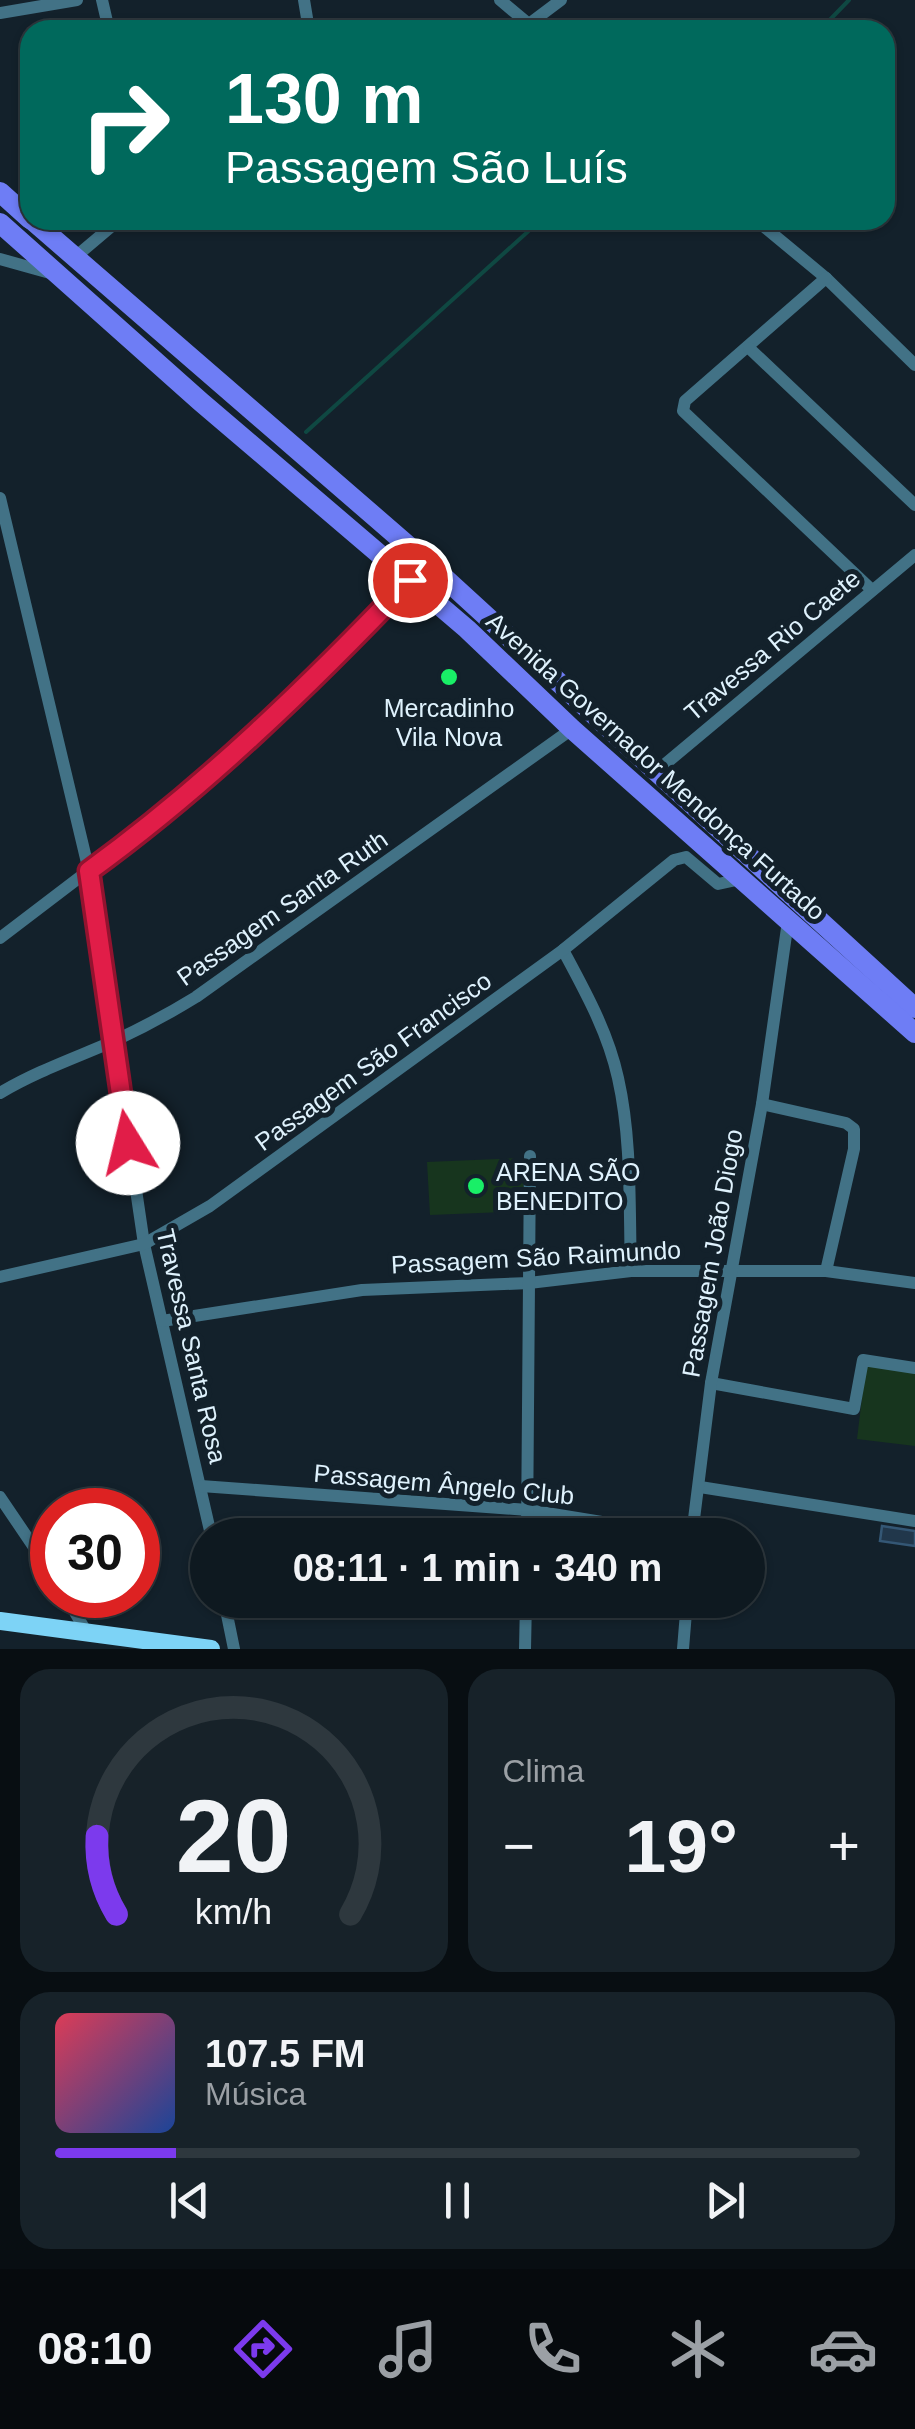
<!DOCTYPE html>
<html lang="pt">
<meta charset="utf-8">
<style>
:root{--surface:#0e1920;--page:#172229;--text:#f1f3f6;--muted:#9ba0a5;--line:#2e383e;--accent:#7c3aed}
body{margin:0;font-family:Helvetica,sans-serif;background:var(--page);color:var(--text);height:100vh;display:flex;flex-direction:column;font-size:38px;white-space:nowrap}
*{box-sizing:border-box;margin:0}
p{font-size:32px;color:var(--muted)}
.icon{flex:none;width:55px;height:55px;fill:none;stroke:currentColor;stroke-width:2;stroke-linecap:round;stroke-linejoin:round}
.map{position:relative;height:1649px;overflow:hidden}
.details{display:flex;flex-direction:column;gap:20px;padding:20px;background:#080e12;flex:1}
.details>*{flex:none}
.guide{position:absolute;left:20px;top:20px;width:875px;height:210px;border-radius:30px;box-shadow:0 2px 8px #0004,0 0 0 2px var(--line);background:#00695c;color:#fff;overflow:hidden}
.speed{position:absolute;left:30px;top:1488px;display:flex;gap:20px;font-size:50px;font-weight:700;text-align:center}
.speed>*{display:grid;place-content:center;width:130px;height:130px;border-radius:50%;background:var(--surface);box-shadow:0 2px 8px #0004,0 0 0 2px var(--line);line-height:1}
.speed .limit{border:15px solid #d22;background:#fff;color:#111}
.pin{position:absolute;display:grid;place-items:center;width:85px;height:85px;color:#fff;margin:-42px;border:5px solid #fff;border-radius:50%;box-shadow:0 2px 10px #0007}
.me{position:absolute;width:110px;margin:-55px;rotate:351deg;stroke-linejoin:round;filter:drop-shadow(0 0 8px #0008)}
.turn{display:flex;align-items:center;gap:35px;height:210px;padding:0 40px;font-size:45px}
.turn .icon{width:130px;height:130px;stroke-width:2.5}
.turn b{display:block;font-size:70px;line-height:85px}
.big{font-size:75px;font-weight:700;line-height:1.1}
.details .card{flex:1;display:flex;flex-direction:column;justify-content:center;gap:15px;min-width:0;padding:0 35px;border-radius:30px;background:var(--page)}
.details .dial{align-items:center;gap:0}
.dial svg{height:260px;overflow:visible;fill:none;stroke:var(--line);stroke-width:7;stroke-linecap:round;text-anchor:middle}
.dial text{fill:var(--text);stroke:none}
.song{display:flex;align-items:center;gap:30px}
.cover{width:120px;height:120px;border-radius:15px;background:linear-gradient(135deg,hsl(350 70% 55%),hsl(220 70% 35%))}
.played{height:10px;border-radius:5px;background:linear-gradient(90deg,var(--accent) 15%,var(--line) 15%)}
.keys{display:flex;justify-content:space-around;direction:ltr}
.heat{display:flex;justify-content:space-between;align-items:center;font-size:55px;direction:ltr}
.details .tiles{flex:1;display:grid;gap:20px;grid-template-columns:1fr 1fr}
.card:last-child{grid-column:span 2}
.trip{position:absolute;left:190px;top:1518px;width:575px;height:100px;border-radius:50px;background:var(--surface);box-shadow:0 2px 8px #0004,0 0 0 2px var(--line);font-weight:700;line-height:100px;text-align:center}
.menu{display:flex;height:160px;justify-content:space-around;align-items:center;background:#060a0d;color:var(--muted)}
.menu .icon{width:70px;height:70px}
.menu .active{color:var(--accent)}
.menu b{font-size:45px;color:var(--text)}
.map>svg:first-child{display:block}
</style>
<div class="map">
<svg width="915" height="1649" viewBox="0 0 915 1649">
<rect width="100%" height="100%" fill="#13212b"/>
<g fill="#17351e">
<polygon points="522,1158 525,1211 430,1215 427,1162"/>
<polygon points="866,1365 915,1371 915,1446 857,1439"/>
</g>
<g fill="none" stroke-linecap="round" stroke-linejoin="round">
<g stroke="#0f4842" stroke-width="4">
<polyline points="820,30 849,0"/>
<polyline points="306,432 533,227 546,220"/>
</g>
</g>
<polygon fill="#21374b" stroke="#345775" stroke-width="2.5" points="882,1526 915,1531 915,1546 880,1541"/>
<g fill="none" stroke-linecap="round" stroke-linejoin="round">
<g stroke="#427286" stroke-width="12">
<polyline points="102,0 109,30"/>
<polyline points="304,0 309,30"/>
<polyline points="500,0 536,30"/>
<polyline points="0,13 77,0"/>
<polyline points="529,24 561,0"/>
<polyline points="756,220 826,278 915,365"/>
<polyline points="74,258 119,220"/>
<polyline points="0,259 50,273"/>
<polyline points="826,278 685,401 683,411 872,590"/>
<polyline points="749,348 915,505"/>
<polyline points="0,498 89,871 144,1244 211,1535"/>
<polyline points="658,770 915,555"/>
<polyline points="0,938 189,794 293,699 410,580"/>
<path d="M563,950C585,991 608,1032 618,1078C632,1140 629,1207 631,1271"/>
<path d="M0,1093C37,1071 75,1058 114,1041C142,1028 170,1013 196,997L572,729"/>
<polyline points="762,1104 846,1123 854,1129 854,1149 826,1271"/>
<polyline points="0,1277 144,1244 210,1206 563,950 674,860 686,857 718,884 741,879"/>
<polyline points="162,1321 362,1290 529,1283 631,1271 826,1271 915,1283"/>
<polyline points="711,1383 854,1409 863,1360 915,1368"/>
<polyline points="201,1486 528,1510 682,1535"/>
<polyline points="700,1487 915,1521"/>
<polyline points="0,1497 52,1574"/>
<polyline points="527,1535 530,1156"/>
<polyline points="692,1535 711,1383 762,1104 788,921"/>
<polyline points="65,1595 87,1633"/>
<polyline points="224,1600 234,1649"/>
<polyline points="525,1649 526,1600"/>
<polyline points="683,1649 687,1600"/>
</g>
<polyline stroke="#7dd3f6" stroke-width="18" points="0,1621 211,1649"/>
<g stroke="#6e7df5" stroke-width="20">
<polyline points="0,192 30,219"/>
<polyline points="32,220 427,562 915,1008"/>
<polyline points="0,223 201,402 467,629 572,729 915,1033"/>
</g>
</g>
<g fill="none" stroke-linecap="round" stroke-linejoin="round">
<g stroke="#92132f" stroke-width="25">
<path id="route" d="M128,1143L89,871C206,786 310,685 410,580"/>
</g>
<use href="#route" stroke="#e11d48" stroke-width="18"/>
</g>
<g fill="#19ef67" stroke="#13212b" stroke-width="4">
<circle cx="449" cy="677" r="10"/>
<circle cx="476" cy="1186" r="10"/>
</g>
<g text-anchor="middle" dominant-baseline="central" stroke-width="10" stroke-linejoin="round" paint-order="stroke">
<g font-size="25" fill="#dff2fd" stroke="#13212b">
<text transform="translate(772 645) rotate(-40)">Travessa Rio Caete</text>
<text transform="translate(656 766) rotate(42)">Avenida Governador Mendonça Furtado</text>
<text transform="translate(282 908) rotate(-35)">Passagem Santa Ruth</text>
<text transform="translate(373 1061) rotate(-36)">Passagem São Francisco</text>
<text transform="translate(712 1253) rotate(-80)">Passagem João Diogo</text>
<text transform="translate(536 1257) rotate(-3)">Passagem São Raimundo</text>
<text transform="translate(192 1346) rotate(77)">Travessa Santa Rosa</text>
<text transform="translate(444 1484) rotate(5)">Passagem Ângelo Club</text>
</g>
<g font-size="25" fill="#dff2fd" stroke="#13212b">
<text x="449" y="708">Mercadinho<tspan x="449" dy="29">Vila Nova</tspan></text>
<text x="496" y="1172" text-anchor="start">ARENA SÃO<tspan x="496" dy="29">BENEDITO</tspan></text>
</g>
</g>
</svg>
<div class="speed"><div class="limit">30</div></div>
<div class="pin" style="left:410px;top:580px;background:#d93025"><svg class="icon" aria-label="arrive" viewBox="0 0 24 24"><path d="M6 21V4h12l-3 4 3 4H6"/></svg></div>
<svg class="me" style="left:128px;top:1143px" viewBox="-20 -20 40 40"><circle r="19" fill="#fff"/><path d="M0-13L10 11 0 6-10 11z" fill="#e11d48"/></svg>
<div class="trip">08:11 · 1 min · 340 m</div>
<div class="guide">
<div class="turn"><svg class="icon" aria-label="right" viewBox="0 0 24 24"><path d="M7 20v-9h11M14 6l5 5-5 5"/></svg><div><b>130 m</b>Passagem São Luís</div></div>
</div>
</div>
<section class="details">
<div class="tiles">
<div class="card dial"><svg viewBox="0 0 100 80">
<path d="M14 69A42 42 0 1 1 86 69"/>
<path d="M14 69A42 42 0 0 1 8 45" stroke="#7c3aed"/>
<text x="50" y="56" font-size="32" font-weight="700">20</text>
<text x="50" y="72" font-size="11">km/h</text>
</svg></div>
<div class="card"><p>Clima</p>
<div class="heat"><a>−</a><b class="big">19°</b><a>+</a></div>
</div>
<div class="card">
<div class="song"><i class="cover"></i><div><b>107.5 FM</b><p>Música</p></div></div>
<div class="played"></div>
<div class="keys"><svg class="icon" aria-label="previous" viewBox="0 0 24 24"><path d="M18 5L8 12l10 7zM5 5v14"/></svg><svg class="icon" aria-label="pause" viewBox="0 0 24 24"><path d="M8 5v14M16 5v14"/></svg><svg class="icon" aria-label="next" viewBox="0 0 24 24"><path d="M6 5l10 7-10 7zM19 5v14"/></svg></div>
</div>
</div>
</section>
<nav class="menu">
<b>08:10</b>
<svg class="icon active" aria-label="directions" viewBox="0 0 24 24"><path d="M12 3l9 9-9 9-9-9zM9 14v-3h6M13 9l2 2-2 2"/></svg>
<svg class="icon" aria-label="music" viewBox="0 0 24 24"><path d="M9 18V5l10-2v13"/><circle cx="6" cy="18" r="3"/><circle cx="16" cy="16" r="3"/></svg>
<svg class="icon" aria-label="phone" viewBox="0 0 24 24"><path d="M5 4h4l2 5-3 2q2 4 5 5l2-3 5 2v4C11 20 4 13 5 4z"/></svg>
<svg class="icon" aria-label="climate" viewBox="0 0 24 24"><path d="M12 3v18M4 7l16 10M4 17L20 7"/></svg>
<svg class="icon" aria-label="car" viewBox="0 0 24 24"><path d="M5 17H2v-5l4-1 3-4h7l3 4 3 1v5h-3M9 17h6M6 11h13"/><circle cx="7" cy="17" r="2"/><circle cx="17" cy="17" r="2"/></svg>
</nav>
